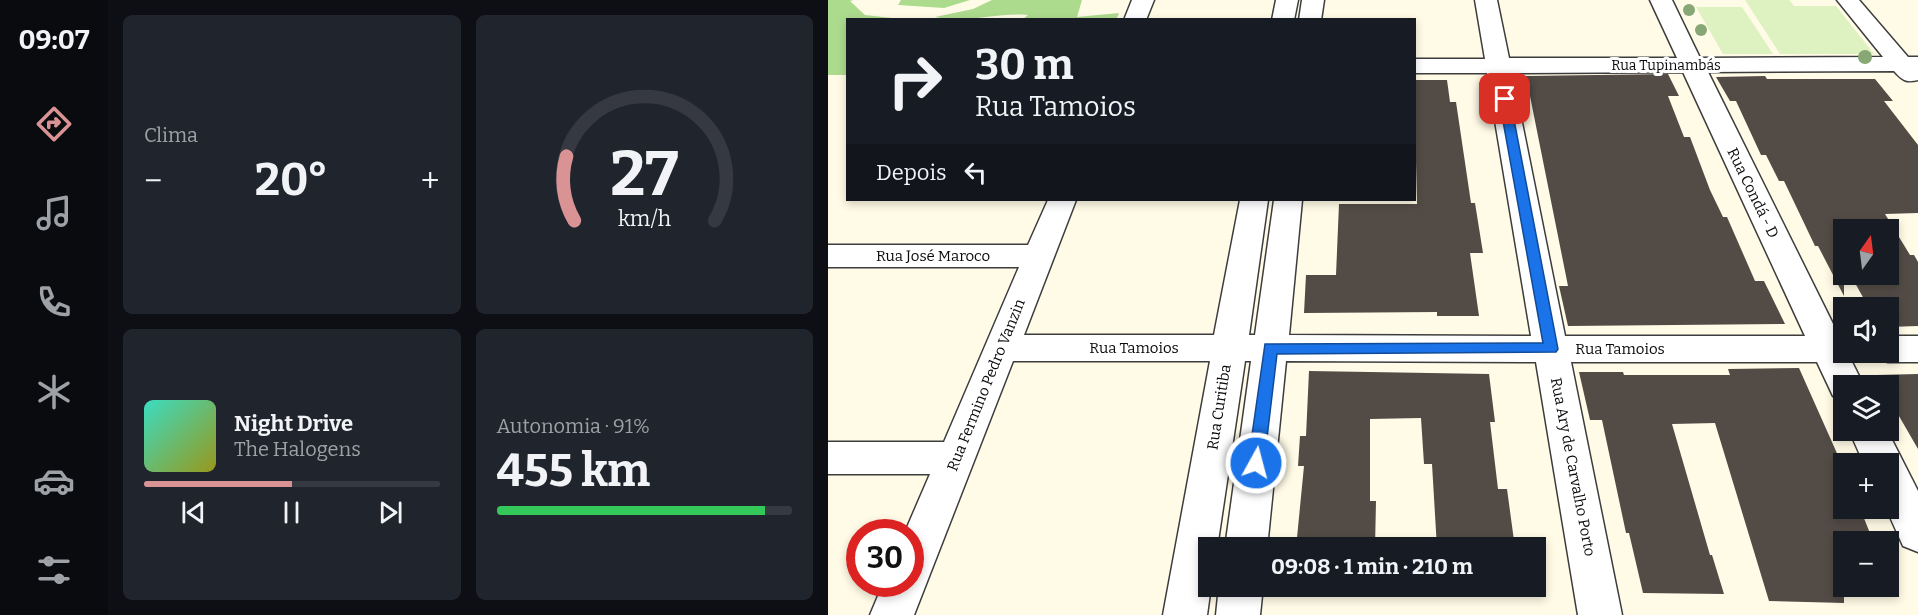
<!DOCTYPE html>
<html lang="pt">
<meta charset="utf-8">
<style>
:root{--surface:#171b24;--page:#20242c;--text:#f1f3f6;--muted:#9ea1a6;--line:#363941;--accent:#da9395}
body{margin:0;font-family:Bitter,serif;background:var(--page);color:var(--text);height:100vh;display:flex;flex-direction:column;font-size:22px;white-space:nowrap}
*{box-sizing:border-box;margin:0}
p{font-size:20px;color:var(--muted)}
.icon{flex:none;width:33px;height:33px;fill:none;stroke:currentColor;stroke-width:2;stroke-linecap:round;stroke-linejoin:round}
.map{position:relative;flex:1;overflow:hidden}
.details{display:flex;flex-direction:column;gap:15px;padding:15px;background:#0d0f14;width:720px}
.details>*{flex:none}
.top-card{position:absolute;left:18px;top:18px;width:570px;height:183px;border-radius:0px;box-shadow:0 3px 9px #0003;background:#171b24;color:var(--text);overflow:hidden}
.needle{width:39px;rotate:14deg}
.controls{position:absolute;left:1005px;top:219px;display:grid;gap:12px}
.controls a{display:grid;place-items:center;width:66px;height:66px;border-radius:0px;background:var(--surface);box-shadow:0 3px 9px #0003;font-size:30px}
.speed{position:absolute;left:18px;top:519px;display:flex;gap:12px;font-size:30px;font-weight:700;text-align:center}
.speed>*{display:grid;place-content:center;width:78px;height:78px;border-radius:50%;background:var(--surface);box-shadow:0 3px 9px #0003;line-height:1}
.speed .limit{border:9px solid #d22;background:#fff;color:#111}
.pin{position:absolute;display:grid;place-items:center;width:51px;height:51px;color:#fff;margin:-26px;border-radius:12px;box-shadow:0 3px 9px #0006}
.me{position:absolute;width:66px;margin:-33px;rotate:7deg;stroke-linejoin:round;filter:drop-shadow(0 0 4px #0008)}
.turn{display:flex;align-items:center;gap:21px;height:126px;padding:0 30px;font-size:27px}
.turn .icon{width:78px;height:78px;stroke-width:2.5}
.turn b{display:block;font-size:42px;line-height:51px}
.then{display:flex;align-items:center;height:57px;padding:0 30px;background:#0003;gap:12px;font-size:22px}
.big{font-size:45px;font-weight:700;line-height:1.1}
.details .widget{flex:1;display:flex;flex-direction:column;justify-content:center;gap:9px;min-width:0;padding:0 21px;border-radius:9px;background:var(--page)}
.details .dial{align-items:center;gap:0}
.dial svg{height:156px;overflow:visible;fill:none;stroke:var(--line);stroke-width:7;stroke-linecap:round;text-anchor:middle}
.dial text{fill:var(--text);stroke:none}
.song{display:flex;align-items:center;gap:18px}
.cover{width:72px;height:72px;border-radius:9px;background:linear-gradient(135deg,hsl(170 70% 55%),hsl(60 70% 35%))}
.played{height:6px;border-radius:3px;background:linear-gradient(90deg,var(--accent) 50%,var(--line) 50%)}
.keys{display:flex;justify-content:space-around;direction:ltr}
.heat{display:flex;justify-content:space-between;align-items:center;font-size:33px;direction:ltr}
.charge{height:9px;border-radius:4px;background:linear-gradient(90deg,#34c759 91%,var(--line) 0)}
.details .tiles{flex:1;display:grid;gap:15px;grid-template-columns:repeat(2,1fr)}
.trip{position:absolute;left:370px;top:537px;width:348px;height:60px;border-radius:0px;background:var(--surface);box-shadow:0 3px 9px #0003;font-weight:700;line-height:60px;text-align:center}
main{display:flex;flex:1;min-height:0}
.tab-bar{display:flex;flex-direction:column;width:108px;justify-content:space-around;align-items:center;background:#090b0e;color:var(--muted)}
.tab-bar .icon{width:42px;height:42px}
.tab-bar .on{color:var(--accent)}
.tab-bar b{font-size:27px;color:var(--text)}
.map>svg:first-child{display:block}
</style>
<main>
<nav class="tab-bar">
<b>09:07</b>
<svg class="icon on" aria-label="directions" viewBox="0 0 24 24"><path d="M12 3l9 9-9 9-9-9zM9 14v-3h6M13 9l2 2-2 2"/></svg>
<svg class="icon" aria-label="music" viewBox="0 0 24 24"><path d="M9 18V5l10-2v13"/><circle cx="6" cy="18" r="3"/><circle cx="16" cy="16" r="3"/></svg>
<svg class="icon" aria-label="phone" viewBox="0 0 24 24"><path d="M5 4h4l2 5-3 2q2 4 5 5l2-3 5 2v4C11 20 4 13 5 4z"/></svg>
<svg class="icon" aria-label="climate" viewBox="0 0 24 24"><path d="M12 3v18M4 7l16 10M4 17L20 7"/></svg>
<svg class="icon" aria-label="car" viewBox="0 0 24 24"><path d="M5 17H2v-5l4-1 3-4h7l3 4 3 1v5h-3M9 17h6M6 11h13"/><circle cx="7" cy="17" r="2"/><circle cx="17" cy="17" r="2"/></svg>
<svg class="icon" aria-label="filters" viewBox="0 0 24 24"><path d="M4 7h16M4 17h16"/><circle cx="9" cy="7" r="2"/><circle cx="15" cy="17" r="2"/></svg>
</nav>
<section class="details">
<div class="tiles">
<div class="widget"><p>Clima</p>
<div class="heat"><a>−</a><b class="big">20°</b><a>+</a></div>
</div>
<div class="widget dial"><svg viewBox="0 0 100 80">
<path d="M14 69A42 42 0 1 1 86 69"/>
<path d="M14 69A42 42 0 0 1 10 36" stroke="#da9395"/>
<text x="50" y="56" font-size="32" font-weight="700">27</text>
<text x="50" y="72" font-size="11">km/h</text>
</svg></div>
<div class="widget">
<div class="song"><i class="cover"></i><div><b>Night Drive</b><p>The Halogens</p></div></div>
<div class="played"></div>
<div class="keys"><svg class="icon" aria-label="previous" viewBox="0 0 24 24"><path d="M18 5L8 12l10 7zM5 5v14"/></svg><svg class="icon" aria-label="pause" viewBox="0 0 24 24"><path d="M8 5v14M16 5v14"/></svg><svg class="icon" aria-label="next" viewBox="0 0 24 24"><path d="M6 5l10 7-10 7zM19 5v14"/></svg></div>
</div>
<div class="widget"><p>Autonomia · 91%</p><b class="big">455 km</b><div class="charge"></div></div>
</div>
</section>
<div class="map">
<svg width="1090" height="615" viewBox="0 0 1090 615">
<rect width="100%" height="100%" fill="#fffbe6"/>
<g fill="#addb8e">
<polygon points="0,0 26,0 22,1 37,15 73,19 20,20 19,75 0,75"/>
<polygon points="73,0 142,0 116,8 70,5"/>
<path d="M164,0H254L249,17L291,13L288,20L195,19L200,15C169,12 139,24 107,17L145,9Z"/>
</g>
<g fill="#def1c1">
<polygon points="917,0 961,0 966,6 1008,6 1046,54 952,54"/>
<polygon points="868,7 914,7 945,54 895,54"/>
</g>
<g fill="#524b46">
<polygon points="840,74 851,96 840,96 856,137 862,137 882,190 895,217 899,217 927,281 936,281 957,324 740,326 731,286 740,286 698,76"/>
<polygon points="937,76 939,79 1047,79 1065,101 1056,101 1090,145 1090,213 1057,214 1082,255 1086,255 1090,262 1090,326 1060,327 1060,308 1041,308 1022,274 1060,274 1060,230 1016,230 1016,296 990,246 987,246 956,181 951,181 938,155 933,155 908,101 902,101 888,77"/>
<polygon points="586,80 619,80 622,102 628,102 643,203 647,203 655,253 642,253 651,316 609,316 609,312 476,313 478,275 508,275 511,204 589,204"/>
<polygon points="971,368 1016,469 1016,508 1032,508 1045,541 1016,541 1016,603 941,601 887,423 844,424 882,555 884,555 896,594 815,593 801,533 798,533 774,420 762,420 751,372 795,372 796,375 902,375 900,369"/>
<polygon points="481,371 661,374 667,422 662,422 670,489 679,489 687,548 609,548 604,464 596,464 593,418 542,419 542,501 548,501 547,548 468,548 476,466 470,466 472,436 478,436"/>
<polygon points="1090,374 1090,449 1060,397 1060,386 1054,386 1048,375"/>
</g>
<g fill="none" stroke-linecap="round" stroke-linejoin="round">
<g stroke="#3d3d3d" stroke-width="3">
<g id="minor">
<polygon points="304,0 326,0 318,20 296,20"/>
<polygon points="448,0 470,0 466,20 444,20"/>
<polygon points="474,0 496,0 493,20 471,20"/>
<path d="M647,0H669L681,58H849L822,0H844L872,58L1055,57L1009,0H1031L1080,57H1090V80C1078,83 1074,80 1066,71L880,72L1011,336H1016V352H1031L1028,358L1023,360L1036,386H1016V399L1005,396L989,362H743L794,615H750L708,362L458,361L439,548H397L423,361H417L389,548H381V586H383L379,615H335L382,361H185L86,615H42L55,584H82V532H77L102,474H0V442H116L191,267H0V245H200L220,200H248L196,335H386L412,200H440L421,335H427L446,200H474L461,335L703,336L659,73H586V59H657ZM855,72L977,336H737L684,73Z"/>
<polygon points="1060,336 1090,336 1090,362 1060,362 1048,358 1045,352 1060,352"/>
<polygon points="1021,430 1059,430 1090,491 1090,552 1075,546 1058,508 1060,508 1060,464 1036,464"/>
<polygon points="391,586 435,586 432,615 388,615"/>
</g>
</g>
<use href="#minor" fill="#fff" fill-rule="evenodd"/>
</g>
<g fill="#87a775">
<circle cx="861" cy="10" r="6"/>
<circle cx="873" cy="30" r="6"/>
<circle cx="1037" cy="57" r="7"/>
</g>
<polygon fill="#1a73e8" stroke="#114b97" stroke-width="1.5" points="677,96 682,99 730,349 728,352 449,354 436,463 434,468 423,468 420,463 437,344 715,343 671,99"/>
<g text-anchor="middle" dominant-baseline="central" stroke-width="6" stroke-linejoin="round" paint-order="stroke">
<g font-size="14" fill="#0a0a0a" stroke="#fff">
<text x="838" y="65">Rua Tupinambás</text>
</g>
<g font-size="15" fill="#0a0a0a" stroke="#fff">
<text transform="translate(925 193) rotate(64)">Rua Condá - D</text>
<text x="105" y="256">Rua José Maroco</text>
<text x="306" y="348">Rua Tamoios</text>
<text x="792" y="349">Rua Tamoios</text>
<text transform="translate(158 385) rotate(-68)">Rua Fermino Pedro Vanzin</text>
<text transform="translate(391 407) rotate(-81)">Rua Curitiba</text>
<text transform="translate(745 467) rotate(79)">Rua Ary de Carvalho Porto</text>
</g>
</g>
</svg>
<div class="controls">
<a><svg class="needle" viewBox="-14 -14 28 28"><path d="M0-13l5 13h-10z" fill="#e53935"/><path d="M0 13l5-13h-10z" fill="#9ea1a6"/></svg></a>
<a><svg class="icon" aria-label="sound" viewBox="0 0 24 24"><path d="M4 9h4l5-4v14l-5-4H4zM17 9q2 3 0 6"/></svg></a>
<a><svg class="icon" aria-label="layers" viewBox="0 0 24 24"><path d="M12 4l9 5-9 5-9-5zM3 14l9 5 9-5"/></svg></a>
<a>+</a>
<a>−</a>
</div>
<div class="speed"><div class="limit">30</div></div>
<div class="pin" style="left:677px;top:99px;background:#d93025"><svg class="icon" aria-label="arrive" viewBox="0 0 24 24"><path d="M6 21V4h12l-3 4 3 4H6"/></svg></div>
<svg class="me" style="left:428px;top:463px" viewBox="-20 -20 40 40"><circle r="17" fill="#1a73e8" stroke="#fff" stroke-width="3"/><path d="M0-11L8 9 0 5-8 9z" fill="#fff"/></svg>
<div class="trip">09:08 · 1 min · 210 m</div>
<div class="top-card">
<div class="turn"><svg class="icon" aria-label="right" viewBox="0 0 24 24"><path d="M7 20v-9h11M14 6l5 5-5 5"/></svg><div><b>30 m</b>Rua Tamoios</div></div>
<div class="then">Depois<svg class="icon" aria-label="left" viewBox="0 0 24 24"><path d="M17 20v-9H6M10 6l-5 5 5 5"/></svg></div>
</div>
</div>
</main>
